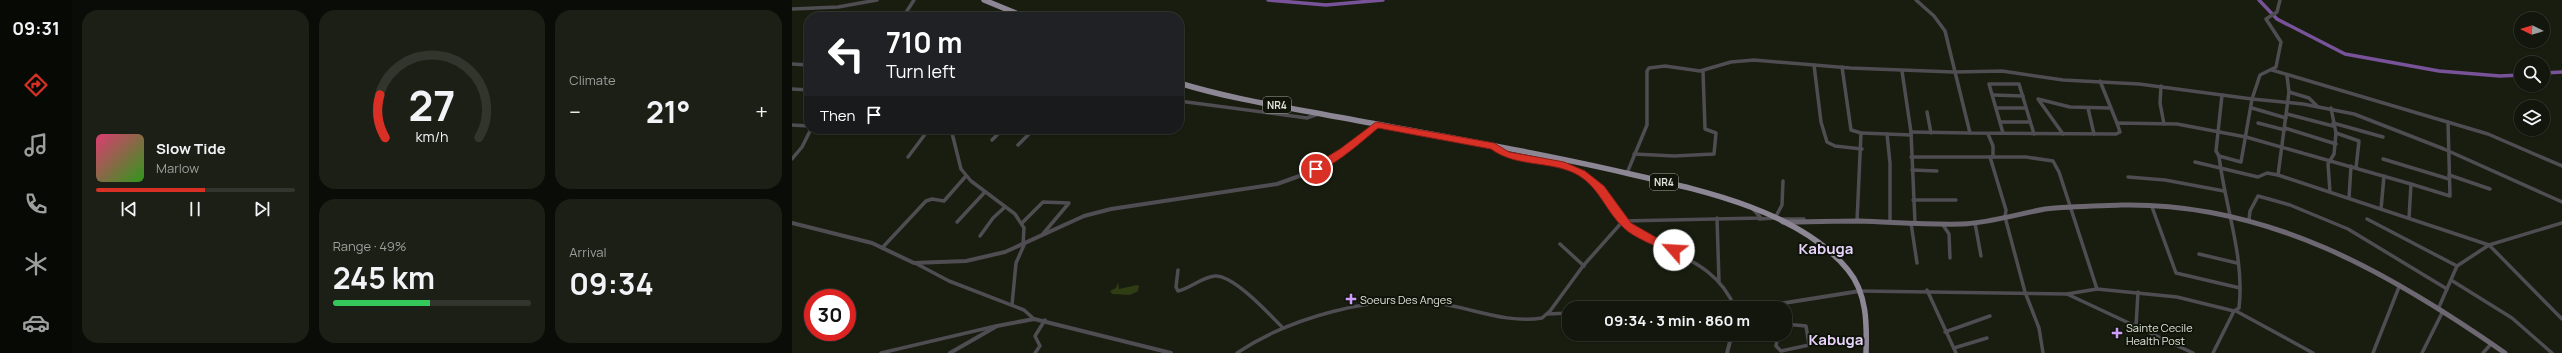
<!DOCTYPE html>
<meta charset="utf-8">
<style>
:root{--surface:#12160c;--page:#1b1f15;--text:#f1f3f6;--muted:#9c9f9d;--line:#31352d;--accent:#d93025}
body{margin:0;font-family:Manrope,sans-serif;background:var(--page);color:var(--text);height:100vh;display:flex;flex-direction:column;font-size:15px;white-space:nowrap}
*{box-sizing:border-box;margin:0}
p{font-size:13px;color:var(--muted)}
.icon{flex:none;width:22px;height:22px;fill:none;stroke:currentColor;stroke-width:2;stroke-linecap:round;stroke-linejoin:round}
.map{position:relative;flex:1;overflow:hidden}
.sheet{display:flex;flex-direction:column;gap:10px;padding:10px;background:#0a0c07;width:720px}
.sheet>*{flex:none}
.banner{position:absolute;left:12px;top:12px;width:380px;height:122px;border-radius:16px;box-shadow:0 1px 3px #0004,0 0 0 1px var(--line);background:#202124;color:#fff;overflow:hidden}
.needle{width:26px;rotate:275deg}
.buttons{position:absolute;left:1722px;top:12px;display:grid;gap:8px}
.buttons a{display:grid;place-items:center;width:36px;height:36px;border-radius:50%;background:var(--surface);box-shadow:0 1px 3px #0004,0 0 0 1px var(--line);font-size:20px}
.speed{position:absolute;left:12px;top:289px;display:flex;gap:8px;font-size:20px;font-weight:700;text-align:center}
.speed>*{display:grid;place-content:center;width:52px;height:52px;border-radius:50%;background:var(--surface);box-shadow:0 1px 3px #0004,0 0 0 1px var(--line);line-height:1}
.speed .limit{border:6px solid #d22;background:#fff;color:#111}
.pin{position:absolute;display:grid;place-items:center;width:34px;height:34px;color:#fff;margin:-17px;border:2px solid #fff;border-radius:50%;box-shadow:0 1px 4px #0007}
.me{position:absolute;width:44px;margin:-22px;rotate:296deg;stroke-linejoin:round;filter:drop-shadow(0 0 3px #0008)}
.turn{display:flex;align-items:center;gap:14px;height:84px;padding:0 16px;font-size:18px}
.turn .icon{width:52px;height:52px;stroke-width:2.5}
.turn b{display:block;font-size:28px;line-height:34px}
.then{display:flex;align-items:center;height:38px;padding:0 16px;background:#0003;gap:8px;font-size:15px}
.big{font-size:30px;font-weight:700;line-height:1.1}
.sheet .card{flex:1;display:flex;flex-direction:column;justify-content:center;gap:6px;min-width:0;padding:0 14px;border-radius:16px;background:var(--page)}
.sheet .dial{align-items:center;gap:0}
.dial svg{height:104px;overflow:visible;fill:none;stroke:var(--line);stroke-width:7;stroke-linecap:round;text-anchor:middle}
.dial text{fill:var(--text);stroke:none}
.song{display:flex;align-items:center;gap:12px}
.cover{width:48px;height:48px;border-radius:6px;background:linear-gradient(135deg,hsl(340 70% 55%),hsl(110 70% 35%))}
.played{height:4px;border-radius:2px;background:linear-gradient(90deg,var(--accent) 55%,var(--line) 55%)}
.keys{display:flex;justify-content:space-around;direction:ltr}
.heat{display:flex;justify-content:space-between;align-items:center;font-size:22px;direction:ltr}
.charge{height:6px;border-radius:3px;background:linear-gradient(90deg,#34c759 49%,var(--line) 0)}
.sheet .tiles{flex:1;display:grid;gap:10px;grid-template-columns:repeat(3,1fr)}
.card:first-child{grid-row:span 2}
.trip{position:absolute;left:770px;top:301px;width:230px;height:40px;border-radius:16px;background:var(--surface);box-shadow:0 1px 3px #0004,0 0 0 1px var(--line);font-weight:700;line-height:40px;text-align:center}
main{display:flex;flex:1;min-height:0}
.menu{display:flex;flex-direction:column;width:72px;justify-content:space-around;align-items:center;background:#070905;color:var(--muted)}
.menu .icon{width:28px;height:28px}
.menu .current{color:var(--accent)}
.menu b{font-size:18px;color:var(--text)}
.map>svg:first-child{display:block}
</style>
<main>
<nav class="menu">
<b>09:31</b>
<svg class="icon current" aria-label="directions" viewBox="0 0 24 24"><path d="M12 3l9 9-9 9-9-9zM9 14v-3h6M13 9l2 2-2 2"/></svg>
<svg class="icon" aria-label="music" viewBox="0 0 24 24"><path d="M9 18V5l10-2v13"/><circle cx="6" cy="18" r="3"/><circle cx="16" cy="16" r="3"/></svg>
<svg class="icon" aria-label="phone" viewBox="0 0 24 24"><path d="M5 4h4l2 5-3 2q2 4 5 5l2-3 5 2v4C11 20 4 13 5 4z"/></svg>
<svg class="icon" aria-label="climate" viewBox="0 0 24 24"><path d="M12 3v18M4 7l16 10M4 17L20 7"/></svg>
<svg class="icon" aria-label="car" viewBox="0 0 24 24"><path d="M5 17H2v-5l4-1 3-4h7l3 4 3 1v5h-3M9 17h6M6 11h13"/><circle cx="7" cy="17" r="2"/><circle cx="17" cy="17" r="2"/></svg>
</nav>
<section class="sheet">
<div class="tiles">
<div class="card">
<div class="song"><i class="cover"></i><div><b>Slow Tide</b><p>Marlow</p></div></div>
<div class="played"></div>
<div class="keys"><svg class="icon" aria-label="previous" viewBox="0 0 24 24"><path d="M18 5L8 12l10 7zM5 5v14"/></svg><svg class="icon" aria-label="pause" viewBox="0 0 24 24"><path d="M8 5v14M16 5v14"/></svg><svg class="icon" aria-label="next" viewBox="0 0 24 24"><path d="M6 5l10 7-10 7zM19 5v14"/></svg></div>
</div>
<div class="card dial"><svg viewBox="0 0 100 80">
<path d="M14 69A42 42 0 1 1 86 69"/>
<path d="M14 69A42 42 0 0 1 10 36" stroke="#d93025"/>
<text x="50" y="56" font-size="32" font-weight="700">27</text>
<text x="50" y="72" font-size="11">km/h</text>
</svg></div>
<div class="card"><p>Climate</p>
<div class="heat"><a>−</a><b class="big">21°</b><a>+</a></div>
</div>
<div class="card"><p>Range · 49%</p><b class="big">245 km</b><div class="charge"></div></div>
<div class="card"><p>Arrival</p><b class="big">09:34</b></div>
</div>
</section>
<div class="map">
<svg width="1770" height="353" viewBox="0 0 1770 353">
<rect width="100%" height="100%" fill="#181d10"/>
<polygon fill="#2f3d13" points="326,282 327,289 345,285 347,286 346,291 338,295 320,294 318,291 324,288"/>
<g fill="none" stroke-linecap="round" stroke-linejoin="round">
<g stroke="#795399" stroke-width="3.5">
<polyline points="476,0 534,5 591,0"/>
<polyline points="1467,0 1485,19 1553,54 1647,71 1708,76 1729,75"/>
<polyline points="1751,73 1770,72"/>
</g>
<g stroke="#4f4c52" stroke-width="3.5">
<polyline points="1124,0 1142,16 1153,31 1178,133 1324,134 1328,132 1325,123 1385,124 1454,137 1619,184"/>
<polyline points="0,9 46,7 85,0"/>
<polyline points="111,17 122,0"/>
<polyline points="0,64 17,65"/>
<polyline points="1022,65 1029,122 1035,142 1043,146 1070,149"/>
<polyline points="1050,67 1059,130 1069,133 1065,221"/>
<polyline points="1480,70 1696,134 1770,166"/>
<polyline points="1110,71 1119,132 1123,223"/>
<polyline points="1164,72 1210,71 1271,80 1347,84 1430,95"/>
<polyline points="1495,76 1497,92 1517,98 1525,106"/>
<polyline points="1308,81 1325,123"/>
<polyline points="1369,86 1368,103 1372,124"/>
<polyline points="0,89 17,90"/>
<polyline points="1201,95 1231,96"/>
<polyline points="387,101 515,118 529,113"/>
<polyline points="1205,108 1234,108"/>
<polyline points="1296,108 1302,134"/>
<polyline points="1460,108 1494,118"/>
<polyline points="1135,112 1139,133"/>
<polyline points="1495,114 1541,126"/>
<polyline points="1208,122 1238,122"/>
<polyline points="1466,123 1493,130"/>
<polyline points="1541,123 1591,137"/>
<polyline points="0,125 17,126"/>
<polyline points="1493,128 1544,144"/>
<polyline points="159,129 169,169 179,181 223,214 232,228 231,245"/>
<polyline points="1119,132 1178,133"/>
<polyline points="1069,133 1095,134 1098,163 1098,222"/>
<polyline points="1211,133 1197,84 1227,84 1242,134"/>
<polyline points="1544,133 1567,141 1564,168"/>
<polyline points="1095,134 1119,135"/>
<polyline points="1196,134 1201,146 1201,157"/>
<polyline points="1271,134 1246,99 1278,107 1318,108"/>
<polyline points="200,140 211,129"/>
<polyline points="226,145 242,129"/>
<path d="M702,146C722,165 747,158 772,165C800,172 818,197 831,221L969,218L961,209"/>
<polyline points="842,154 882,156 922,154 924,133 913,129 911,71"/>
<polyline points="1427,156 1449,162 1460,99 1511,104 1562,114 1652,149 1770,202"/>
<polyline points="116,157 137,129"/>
<polyline points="1119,157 1234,157 1261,161 1267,172 1305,289 1385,297 1442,311"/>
<polyline points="1198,157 1214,210 1213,217 1233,292 1247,328 1251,353"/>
<polyline points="0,159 10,147 19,129"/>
<polyline points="1591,159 1657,179"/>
<polyline points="1403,162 1466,177 1475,173 1486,175 1697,245 1770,223"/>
<polyline points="1120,170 1145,171"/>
<polyline points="835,173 855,125 855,71 857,68 873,66 908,71 939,62 962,60 1058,68 1161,72"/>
<polyline points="1486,175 1497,92"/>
<polyline points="1657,175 1698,189"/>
<polyline points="1336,177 1373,180 1432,191"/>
<polyline points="1538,192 1536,164 1542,154 1544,133 1539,108"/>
<polyline points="1557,198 1559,166"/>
<polyline points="1121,200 1164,200"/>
<polyline points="1360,207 1384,273 1448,288"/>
<polyline points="1589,209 1592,176"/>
<polyline points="925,218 927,281"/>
<polyline points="983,218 990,205 991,181"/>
<polyline points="1617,218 1619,184 1658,196 1656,122"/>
<polyline points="967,219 982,218"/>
<polyline points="989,219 1012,219"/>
<polyline points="1575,219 1665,266"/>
<polyline points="1457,220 1458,211 1466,196 1498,205 1556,229 1655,289"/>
<polyline points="165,222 193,192"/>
<polyline points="230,223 251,202 277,203 250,235"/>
<polyline points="1119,223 1125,263"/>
<polyline points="1183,223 1189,256"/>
<polyline points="1151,225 1157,234 1158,258"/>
<polyline points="188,236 201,218 213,207"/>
<polyline points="768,244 792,266"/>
<polyline points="90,248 134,201 140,199 152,201 174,176"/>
<polyline points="1407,254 1445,263"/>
<polyline points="123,263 157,281 232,310 242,319"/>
<path d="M386,270L384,287L386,291C399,288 410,277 423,276C442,275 478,315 491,328"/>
<polyline points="1659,280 1720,318 1760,353"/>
<polyline points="1135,290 1164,353"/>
<polyline points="1068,291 1275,294 1401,353"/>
<polyline points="1275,294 1305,289"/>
<polyline points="220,305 224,263 232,245"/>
<polyline points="1647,307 1665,266 1697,245 1770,319"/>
<polyline points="868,308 886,306 896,308"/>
<polyline points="1444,311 1521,353"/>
<polyline points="756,314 777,313"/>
<polyline points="1344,326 1346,292"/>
<polyline points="1153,332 1198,316"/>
<polyline points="928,334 939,339"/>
<polyline points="986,334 984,346 989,351 1017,345 1014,326 993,324"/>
<polyline points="1162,348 1195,338"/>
<polyline points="89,353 204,326"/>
<polyline points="243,353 248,346 243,336 253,320"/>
<path d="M445,353C497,318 582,294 645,303C680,308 715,324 750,318L758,311L791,266L831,221C870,255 922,256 943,308"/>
<path d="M1421,353L1442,311L1447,308C1453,257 1433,207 1427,156L1424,151L1430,95L1460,99L1468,75L1484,67L1489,42L1474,19L1485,12L1488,0"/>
<polyline points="1581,353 1607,287"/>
<polyline points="1630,353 1651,311"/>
<polyline points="1691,353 1700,343"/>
</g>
<g stroke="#4f4c52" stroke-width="4">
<polyline points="0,223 80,243 122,263 174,261 213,252 292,216 319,209 485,184 513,174 534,163 584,125"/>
<polyline points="961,308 1068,291"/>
<polyline points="158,353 205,326 242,319 379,353"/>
<polyline points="935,353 940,334"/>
</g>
<path stroke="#6c6771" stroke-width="5" d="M991,222C1016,222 1042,221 1067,221C1101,222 1136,225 1170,224C1197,223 1226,214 1253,209C1277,206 1304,206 1329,205C1475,202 1597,272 1713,353"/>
<g stroke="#8d8694" stroke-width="5.5">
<polyline points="192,0 233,17"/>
<path d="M387,83C439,99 493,107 546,117C643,135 741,151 838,174C909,190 1008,211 1056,270C1075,293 1075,324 1074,353"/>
</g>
</g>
<path fill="#d93025" stroke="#8d1f18" d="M584,122L702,143L717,152L772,162L793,171L812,186L839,223L886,250L885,253H878C865,246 842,238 832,228C814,212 808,188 786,175C759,160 725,168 699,149L586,128C575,137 533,175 520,171V166L548,149Z"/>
<g fill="#d09dfe" stroke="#0f1408" stroke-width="1.5">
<path d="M557 293h4v4h4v4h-4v4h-4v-4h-4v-4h4z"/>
<path d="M1323 327h4v4h4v4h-4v4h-4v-4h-4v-4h4z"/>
</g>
<g text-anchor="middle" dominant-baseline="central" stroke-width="4" stroke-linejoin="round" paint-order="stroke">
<g fill="#0f1408" stroke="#a1a59b" stroke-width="1">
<rect x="471" y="97" width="28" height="16" rx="3"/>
<rect x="858" y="174" width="28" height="16" rx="3"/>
</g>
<g font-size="10" font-weight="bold" fill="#dfe3da">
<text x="485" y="105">NR4</text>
<text x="872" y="182">NR4</text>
</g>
<g font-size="11" fill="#dfe3da" stroke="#0f1408" text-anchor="start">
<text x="568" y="299">Soeurs Des Anges</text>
<text x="1334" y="327">Sainte Cecile<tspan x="1334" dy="13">Health Post</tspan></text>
</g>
<g font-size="15" font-weight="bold" fill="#e9d4fd" stroke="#0f1408">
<text x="1034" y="248">Kabuga</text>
<text x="1044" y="339">Kabuga</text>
</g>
</g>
</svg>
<div class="buttons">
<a><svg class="needle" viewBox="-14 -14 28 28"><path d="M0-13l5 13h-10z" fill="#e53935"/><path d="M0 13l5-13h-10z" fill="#9c9f9d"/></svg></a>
<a><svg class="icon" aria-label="search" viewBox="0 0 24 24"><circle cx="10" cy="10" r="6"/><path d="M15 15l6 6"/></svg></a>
<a><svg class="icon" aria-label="layers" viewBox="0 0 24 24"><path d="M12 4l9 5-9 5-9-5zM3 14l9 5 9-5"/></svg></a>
</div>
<div class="speed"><div class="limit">30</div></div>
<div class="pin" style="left:524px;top:169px;background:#d93025"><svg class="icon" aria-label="arrive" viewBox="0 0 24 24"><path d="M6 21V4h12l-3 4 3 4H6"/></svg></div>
<svg class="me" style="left:882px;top:250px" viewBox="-20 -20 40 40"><circle r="19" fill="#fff"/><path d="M0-13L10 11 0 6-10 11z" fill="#d93025"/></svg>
<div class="trip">09:34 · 3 min · 860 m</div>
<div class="banner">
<div class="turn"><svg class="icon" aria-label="left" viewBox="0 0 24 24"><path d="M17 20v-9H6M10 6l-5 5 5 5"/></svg><div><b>710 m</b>Turn left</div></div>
<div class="then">Then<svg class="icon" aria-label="arrive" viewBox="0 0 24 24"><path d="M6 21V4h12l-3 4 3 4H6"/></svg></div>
</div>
</div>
</main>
